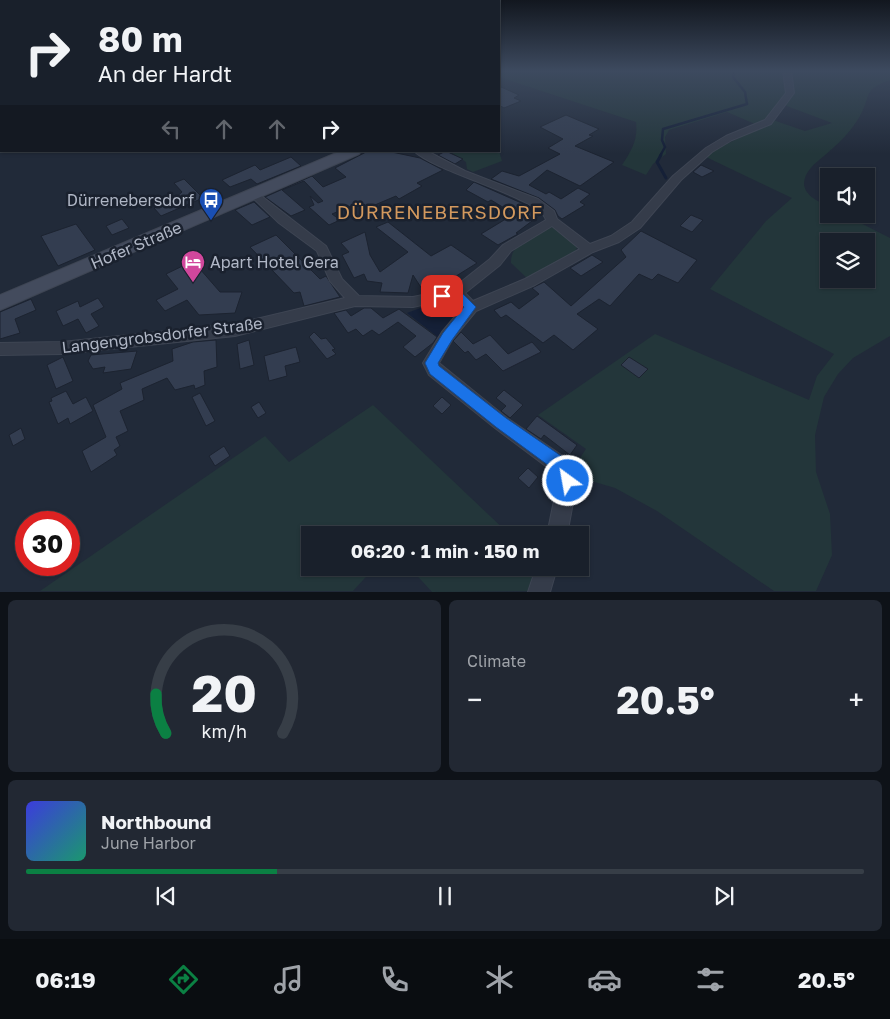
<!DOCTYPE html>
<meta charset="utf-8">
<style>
:root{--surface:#19202b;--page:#222833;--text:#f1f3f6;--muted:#9fa3a9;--line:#373e47;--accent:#0b8043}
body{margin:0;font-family:"Golos Text",sans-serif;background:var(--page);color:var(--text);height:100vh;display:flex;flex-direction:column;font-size:19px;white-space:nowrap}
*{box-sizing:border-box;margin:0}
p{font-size:16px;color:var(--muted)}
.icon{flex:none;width:28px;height:28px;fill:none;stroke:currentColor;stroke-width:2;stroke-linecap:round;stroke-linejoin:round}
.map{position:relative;height:592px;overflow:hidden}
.details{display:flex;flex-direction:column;gap:8px;padding:8px;background:#0e1218;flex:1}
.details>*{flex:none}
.hud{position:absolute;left:0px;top:0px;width:500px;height:152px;box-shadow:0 1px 4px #0004,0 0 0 1px var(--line);background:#19202b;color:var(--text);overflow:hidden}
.buttons{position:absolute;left:820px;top:168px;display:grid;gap:10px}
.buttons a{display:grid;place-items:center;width:55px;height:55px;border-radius:0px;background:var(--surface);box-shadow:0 1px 4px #0004,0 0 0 1px var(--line);font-size:25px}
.speed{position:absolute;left:15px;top:511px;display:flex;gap:10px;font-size:25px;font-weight:700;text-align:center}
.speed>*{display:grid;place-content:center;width:65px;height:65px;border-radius:50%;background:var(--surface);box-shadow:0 1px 4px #0004,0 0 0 1px var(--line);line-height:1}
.speed .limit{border:8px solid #d22;background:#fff;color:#111}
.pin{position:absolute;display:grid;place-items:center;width:42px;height:42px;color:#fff;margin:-21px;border-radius:10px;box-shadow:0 2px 8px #0006}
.me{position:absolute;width:55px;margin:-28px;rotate:328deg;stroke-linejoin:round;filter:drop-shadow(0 0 4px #0008)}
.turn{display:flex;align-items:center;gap:18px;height:105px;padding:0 15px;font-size:22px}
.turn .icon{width:65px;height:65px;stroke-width:2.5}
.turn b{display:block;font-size:35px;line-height:42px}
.lanes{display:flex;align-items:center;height:48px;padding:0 15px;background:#0003;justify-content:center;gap:25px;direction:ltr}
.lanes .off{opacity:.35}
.big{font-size:38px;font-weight:700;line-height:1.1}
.details .card{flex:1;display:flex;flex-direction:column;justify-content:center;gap:8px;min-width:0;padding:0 18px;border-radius:8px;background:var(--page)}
.details .dial{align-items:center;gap:0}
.dial svg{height:130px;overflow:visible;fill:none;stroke:var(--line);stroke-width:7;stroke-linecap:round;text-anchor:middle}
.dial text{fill:var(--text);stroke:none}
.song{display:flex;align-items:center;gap:15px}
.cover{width:60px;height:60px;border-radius:8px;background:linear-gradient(135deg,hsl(240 70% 55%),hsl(160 70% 35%))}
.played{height:5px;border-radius:2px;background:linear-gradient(90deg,var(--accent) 30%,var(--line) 30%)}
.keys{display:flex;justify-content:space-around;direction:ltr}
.heat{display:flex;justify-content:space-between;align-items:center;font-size:28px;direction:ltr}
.details .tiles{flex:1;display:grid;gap:8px;grid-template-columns:1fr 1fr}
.card:last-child{grid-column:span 2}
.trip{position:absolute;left:301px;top:526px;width:288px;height:50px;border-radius:0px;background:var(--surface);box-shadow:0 1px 4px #0004,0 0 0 1px var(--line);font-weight:700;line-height:50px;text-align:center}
.tab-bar{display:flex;height:80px;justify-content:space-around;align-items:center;background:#0a0d11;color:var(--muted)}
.tab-bar .icon{width:35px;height:35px}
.tab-bar .active{color:var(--accent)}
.tab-bar b{font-size:22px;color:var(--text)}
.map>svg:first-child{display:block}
</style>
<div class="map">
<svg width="890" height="592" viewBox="0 0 890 592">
<rect width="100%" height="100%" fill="#212a39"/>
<g fill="#23363a" fill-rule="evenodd">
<path d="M499,71H890V80C862,90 872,94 860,116C851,132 837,145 824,156C815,163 804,172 804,184C805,196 819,202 829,206V214H843L890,238V336L853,358L838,374L824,397L815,435L816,472L830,514L832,555L816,591H774L657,511L615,488L581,478L576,464L586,449L538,415L655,334L809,400L817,376L834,354L710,289L766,221L792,198L706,157L716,149L762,127L727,112L669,130L665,137L666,154L653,164L646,175L622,165C632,150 638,140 636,122L499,77ZM784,105L832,123L805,131L773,120ZM829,241H866V279H829Z"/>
<polygon points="449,151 499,151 502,161 473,172 467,169 466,162"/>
<path d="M550,227L556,228L578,246L575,251L527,278L511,263C510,243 534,235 550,227Z"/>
<polygon points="373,405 510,535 310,535 310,568 374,568 353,591 40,591 265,436 289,462"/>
<polygon points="410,568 545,568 552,574 547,591 432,592"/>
</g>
<polygon fill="#152037" points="434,303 448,304 456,311 456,316 439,338 407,313"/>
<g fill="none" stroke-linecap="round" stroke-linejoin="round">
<polyline stroke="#152037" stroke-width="2.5" points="660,156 665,147 662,140 663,129 747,104 745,92 733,77 734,71"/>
<polyline stroke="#152037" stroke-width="3" points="661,155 657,162 666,178"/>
</g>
<g fill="#333d50" stroke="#1c2330">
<polygon points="499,86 519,95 514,98 521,101 504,108 499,105"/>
<polygon points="566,115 599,129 589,135 593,136 575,146 614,162 580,186 547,170 529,185 546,194 549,192 561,199 578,188 590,194 580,202 585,205 562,219 558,216 555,210 539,198 491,179 502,171 519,176 560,154 548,148 563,139 540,127"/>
<polygon points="368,151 387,151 420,158 443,170 417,183 422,186 399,199 396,196 363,210 356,204 332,214 340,220 329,225 309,207 314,205 310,196 318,203 323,201 304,181 282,190 305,210 291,216 265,197 312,176 323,187 346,177 335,168"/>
<polygon points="446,151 450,153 463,159 455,164 438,155"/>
<polygon points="291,157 301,166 257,184 251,179 230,187 222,180 255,165 260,170"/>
<polygon points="701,165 714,171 702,177 693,172"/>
<polygon points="184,179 203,198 161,216 154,208 174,199 182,192 174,183"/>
<polygon points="474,182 526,205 540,215 516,233 518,234 498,245 481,234 514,214 491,200 488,202 466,190"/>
<polygon points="254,202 270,217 252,225 235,210"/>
<polygon points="691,215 703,220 692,232 680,226"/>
<polygon points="122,219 129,228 112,235 106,226"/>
<polygon points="388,222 431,256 451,245 477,263 453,278 422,289 413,275 408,293 380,292 382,283 367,281 364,274 354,278 342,255 349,252 341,243 365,232 370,255 380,272 408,252 376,227"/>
<polygon points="76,224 95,250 58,266 41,236"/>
<polygon points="641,231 697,260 678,283 658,274 652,280 639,274 610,306 599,299 577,314 598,329 573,350 554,335 543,343 506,315 501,318 494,310 511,302 519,309 539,294 532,288 544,282 571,306 626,257 621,250"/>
<polygon points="276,235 320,279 326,276 340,297 304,306 300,292 294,293 250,247"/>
<polygon points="592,255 603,262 581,276 570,268"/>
<polygon points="193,261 220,292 242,292 235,313 199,315 187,300 165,311 156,300 178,289 166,274"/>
<polygon points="98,298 104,307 91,314 99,326 86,333 78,319 63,326 56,311 78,301 80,307"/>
<polygon points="31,299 36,310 15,319 20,333 0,339 0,312"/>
<polygon points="364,308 371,308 383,318 399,309 437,337 433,343 415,357 403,347 416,336 398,322 379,335 372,330 363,336 356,329 348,333 334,313 346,310 351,316"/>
<polygon points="314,332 321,339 326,338 335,349 332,350 336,354 327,359 309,337"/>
<polygon points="461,332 473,344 490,335 508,354 532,342 541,352 503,371 486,354 476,360 468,351 465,353 453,341"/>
<polygon points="216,340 217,367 204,371 205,385 195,389 194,385 175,390 167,378 142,389 144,400 120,411 128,431 116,437 120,446 114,450 117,455 91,472 82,451 106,437 93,405 122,389 120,383 173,361 172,349 193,342"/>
<polygon points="249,340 254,365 240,369 237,344"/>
<polygon points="296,347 300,362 285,366 287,376 269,381 264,356"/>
<polygon points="137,351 131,369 103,373 105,367 93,369 88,361 91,355"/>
<polygon points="63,357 73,381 56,389 47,365"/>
<polygon points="629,357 648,369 639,378 621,365"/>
<polygon points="504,390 523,405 510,418 501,411 506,406 496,398"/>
<polygon points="66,391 73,404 86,397 93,411 70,424 68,418 58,424 49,402 52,401 51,398"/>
<polygon points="200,393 215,421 206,426 192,397"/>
<polygon points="442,397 451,405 442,414 433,406"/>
<polygon points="259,402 266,413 258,418 251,407"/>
<polygon points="537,416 577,445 570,455 544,435 541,439 526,429"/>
<polygon points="21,428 25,439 13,446 9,435"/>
<polygon points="224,446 230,456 215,466 209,456"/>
<polygon points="528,468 538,477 529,488 518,478"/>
</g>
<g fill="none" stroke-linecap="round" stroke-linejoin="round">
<g stroke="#3e4553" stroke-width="2">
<g id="street">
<path d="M783,71H791L794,93L771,124L732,140L712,152L681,180L640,228L619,242L593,252L535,285L476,311L452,340L439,363L507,418L567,459L575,467L577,481L567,535H547L559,476L495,428L429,375L423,363L442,332L463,307L453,298L413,307L355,306L235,336L62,354L0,355V343L62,342L235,324L345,298L330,281L317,251L279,223L251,196L249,194L255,191L326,246L342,279L359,296L413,297L452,289L490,259L503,245L546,220C541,198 437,173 414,151H427L465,171L538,199L554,211L557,219L590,244L611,236L632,222L673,176L706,148L726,136L765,120L786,93ZM552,226L580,249L525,279L473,301L465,293L500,265L511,251Z"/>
<polygon points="536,568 557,568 550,592 528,592"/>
</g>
</g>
<g stroke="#3e4553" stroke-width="2">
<polygon id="secondary" points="341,151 361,151 359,154 0,310 0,295"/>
</g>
<use href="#street" fill="#353c4a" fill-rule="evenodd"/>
<use href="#secondary" fill="#434b5d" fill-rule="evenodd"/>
</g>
<linearGradient id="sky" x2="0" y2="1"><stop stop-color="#12171f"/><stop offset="0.46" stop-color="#3d4a5f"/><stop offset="1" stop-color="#3d4a5f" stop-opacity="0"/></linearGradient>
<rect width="890" height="154" fill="url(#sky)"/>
<polygon fill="#1a73e8" stroke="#114b97" points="456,289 460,291 476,307 452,340 438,363 439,366 506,418 567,460 576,473 574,487 568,489 563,487 560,476 556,471 496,427 430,374 425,363 443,333 464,307 454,298 442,300 436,296 438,293"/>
<defs>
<g id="bus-pin" transform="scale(1.25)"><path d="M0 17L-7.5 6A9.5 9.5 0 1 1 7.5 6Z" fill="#1a4fb4" stroke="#1a212e"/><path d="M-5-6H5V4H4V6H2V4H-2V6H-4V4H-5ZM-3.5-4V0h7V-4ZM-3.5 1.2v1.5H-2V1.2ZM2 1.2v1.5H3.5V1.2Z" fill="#fff"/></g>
<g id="hotel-pin" transform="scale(1.25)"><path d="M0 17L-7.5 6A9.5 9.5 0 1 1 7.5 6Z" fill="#d1479c" stroke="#1a212e"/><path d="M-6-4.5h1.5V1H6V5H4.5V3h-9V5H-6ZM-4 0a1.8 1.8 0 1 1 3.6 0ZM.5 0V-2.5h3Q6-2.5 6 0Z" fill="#fff"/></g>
</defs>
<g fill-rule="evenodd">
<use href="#bus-pin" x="211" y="200"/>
<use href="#hotel-pin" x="193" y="262"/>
</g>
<g text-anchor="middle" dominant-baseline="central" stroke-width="5" stroke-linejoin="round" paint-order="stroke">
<g font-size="16" fill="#b0b7c6" stroke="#1a212e" text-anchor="end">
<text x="194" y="200">Dürrenebersdorf</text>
<text x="210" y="262" text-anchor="start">Apart Hotel Gera</text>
</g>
<g font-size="16" fill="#b0b7c6" stroke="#1a212e">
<text transform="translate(136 245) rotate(-23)">Hofer Straße</text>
<text transform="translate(162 335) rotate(-7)">Langengrobsdorfer Straße</text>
</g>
<g font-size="19" letter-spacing="1" fill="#d3995e" stroke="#1a212e">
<text x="440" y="211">DÜRRENEBERSDORF</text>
</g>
</g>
</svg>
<div class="buttons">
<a><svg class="icon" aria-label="sound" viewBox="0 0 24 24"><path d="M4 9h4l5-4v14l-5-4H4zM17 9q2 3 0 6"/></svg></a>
<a><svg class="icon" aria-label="layers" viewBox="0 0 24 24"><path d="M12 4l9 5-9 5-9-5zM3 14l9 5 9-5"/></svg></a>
</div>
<div class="speed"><div class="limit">30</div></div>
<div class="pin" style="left:442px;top:296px;background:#d93025"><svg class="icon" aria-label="arrive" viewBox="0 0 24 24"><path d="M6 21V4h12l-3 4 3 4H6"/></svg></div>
<svg class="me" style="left:568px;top:481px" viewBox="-20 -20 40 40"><circle r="17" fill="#1a73e8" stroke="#fff" stroke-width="3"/><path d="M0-11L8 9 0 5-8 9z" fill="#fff"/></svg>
<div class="trip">06:20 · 1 min · 150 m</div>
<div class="hud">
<div class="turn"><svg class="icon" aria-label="right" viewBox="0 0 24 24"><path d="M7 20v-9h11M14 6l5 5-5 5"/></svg><div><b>80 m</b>An der Hardt</div></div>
<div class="lanes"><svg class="icon off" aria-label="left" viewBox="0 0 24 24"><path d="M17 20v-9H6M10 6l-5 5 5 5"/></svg><svg class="icon off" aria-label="ahead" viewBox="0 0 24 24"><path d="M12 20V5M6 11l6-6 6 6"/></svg><svg class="icon off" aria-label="ahead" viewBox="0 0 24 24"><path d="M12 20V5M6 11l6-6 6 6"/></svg><svg class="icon" aria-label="right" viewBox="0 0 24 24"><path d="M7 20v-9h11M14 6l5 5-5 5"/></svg></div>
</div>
</div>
<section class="details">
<div class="tiles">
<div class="card dial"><svg viewBox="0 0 100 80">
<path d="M14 69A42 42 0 1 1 86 69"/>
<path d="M14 69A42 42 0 0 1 8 45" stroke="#0b8043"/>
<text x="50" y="56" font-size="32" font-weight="700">20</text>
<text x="50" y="72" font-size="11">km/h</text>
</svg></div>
<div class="card"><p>Climate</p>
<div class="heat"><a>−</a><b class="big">20.5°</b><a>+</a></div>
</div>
<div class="card">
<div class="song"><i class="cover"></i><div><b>Northbound</b><p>June Harbor</p></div></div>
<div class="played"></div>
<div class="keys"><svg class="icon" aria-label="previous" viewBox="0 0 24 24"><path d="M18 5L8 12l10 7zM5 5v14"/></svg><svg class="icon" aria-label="pause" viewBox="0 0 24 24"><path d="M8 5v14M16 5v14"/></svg><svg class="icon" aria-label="next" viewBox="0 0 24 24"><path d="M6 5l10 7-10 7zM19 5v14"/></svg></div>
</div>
</div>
</section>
<nav class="tab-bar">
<b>06:19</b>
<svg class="icon active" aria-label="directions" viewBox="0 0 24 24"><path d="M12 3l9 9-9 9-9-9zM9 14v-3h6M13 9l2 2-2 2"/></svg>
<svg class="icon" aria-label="music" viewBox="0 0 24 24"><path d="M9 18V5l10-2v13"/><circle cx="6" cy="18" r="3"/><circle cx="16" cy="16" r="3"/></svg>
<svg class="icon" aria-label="phone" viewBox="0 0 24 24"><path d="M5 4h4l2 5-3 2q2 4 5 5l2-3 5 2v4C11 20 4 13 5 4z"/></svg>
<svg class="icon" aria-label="climate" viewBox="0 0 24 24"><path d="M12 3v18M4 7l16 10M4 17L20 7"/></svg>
<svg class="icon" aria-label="car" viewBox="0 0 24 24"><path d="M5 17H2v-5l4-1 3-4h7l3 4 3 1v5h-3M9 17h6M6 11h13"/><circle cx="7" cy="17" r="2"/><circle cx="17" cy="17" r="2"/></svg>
<svg class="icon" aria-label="filters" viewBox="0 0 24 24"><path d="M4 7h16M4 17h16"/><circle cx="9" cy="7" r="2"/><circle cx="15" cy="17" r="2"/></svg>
<b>20.5°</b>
</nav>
